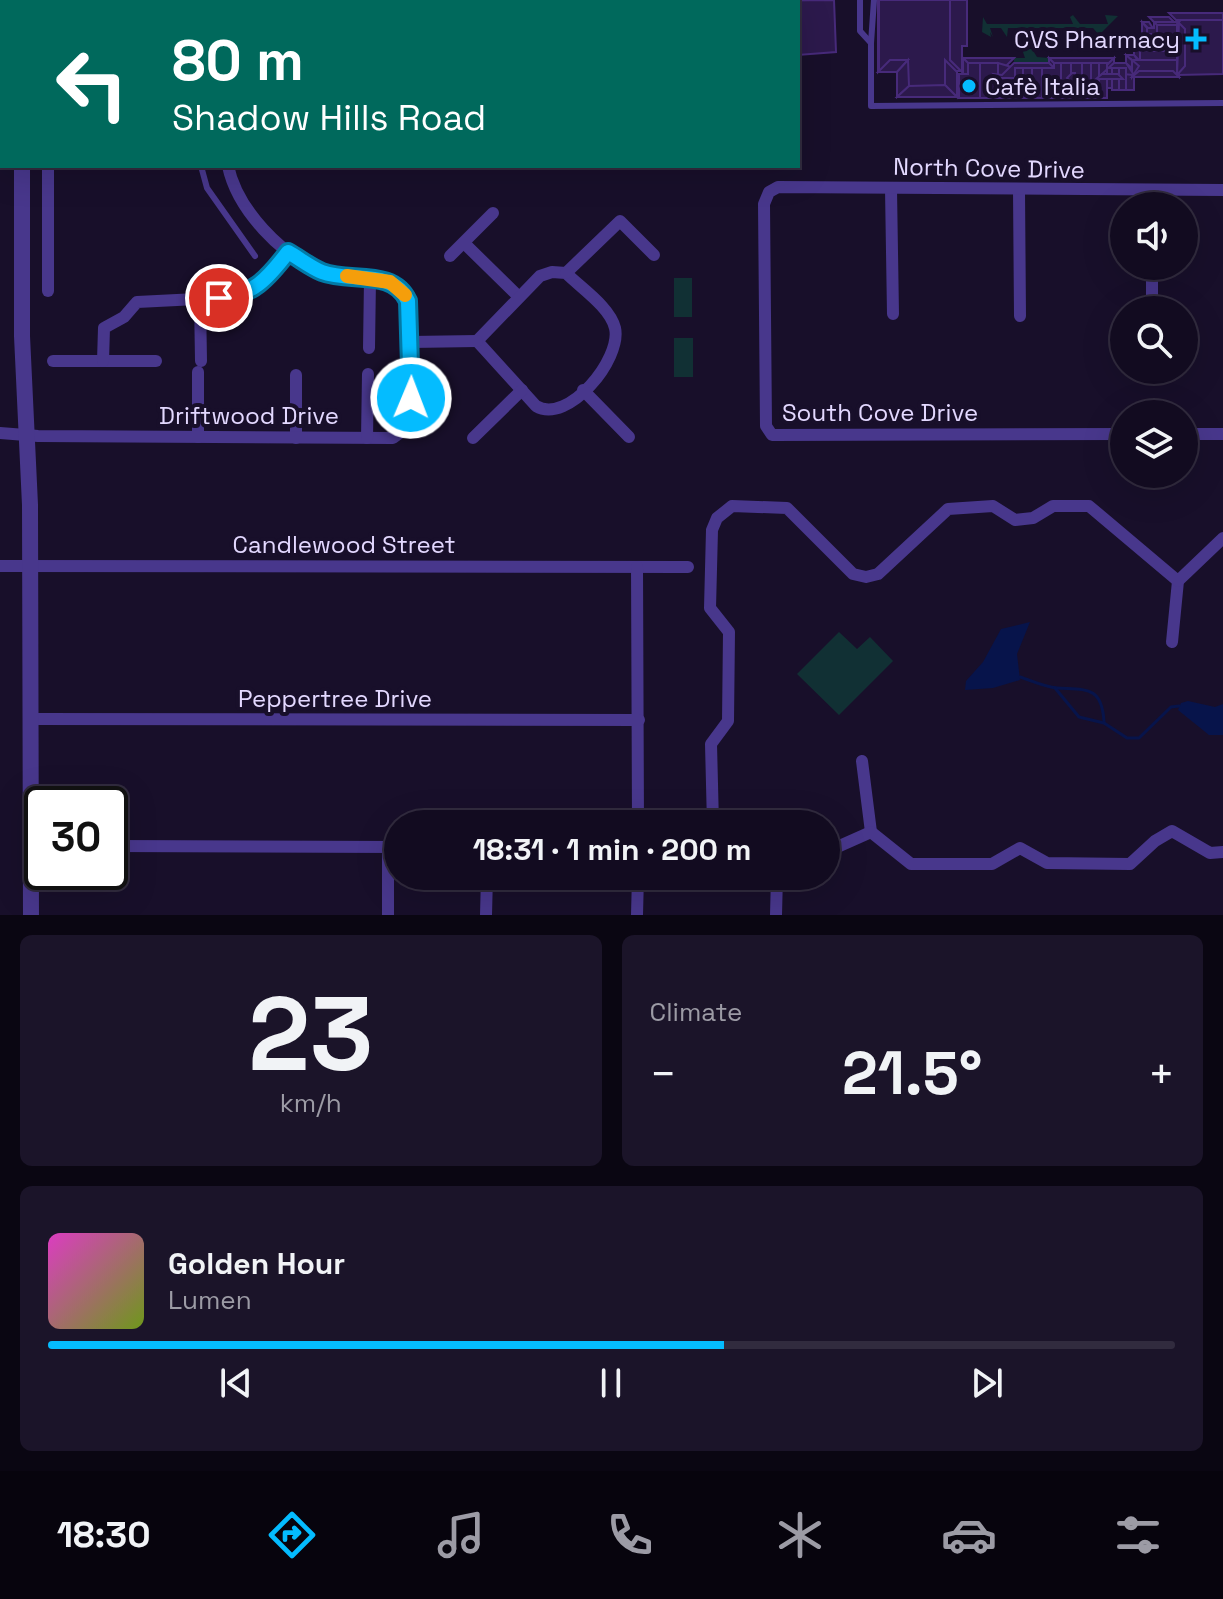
<!DOCTYPE html>
<meta charset="utf-8">
<style>
:root{--surface:#120b20;--page:#1b1429;--text:#f1f3f6;--muted:#9c9ba5;--line:#312b3e;--accent:#04bcff}
body{margin:0;font-family:"Space Grotesk",sans-serif;background:var(--page);color:var(--text);height:100vh;display:flex;flex-direction:column;font-size:30px;white-space:nowrap}
*{box-sizing:border-box;margin:0}
p{font-size:26px;color:var(--muted)}
.icon{flex:none;width:44px;height:44px;fill:none;stroke:currentColor;stroke-width:2;stroke-linecap:round;stroke-linejoin:round}
.map{position:relative;height:915px;overflow:hidden}
.panel{display:flex;flex-direction:column;gap:20px;padding:20px;background:#0a0612;flex:1}
.panel>*{flex:none}
.guide{position:absolute;left:0px;top:0px;width:800px;height:168px;box-shadow:0 8px 32px #0002,0 0 0 2px var(--line);background:#00695c;color:#fff;overflow:hidden}
.fabs{position:absolute;left:1110px;top:192px;display:grid;gap:16px}
.fabs a{display:grid;place-items:center;width:88px;height:88px;border-radius:50%;background:var(--surface);box-shadow:0 8px 32px #0002,0 0 0 2px var(--line);font-size:40px}
.speed{position:absolute;left:24px;top:786px;display:flex;gap:16px;font-size:40px;font-weight:700;text-align:center}
.speed>*{display:grid;place-content:center;width:104px;height:104px;border-radius:50%;background:var(--surface);box-shadow:0 8px 32px #0002,0 0 0 2px var(--line);line-height:1}
.speed .limit{border:4px solid #111;border-radius:12px;background:#fff;color:#111}
.pin{position:absolute;display:grid;place-items:center;width:68px;height:68px;color:#fff;margin:-34px;border:4px solid #fff;border-radius:50%;box-shadow:0 2px 8px #0007}
.me{position:absolute;width:88px;margin:-44px;rotate:1deg;stroke-linejoin:round;filter:drop-shadow(0 0 6px #0008)}
.turn{display:flex;align-items:center;gap:28px;height:168px;padding:0 40px;font-size:36px}
.turn .icon{width:104px;height:104px;stroke-width:2.5}
.turn b{display:block;font-size:56px;line-height:68px}
.big{font-size:60px;font-weight:700;line-height:1.1}
.panel .card{flex:1;display:flex;flex-direction:column;justify-content:center;gap:12px;min-width:0;padding:0 28px;border-radius:12px;background:var(--page)}
.panel .dial{align-items:center;gap:0}
.dial b{font-size:104px;line-height:1}
.song{display:flex;align-items:center;gap:24px}
.cover{width:96px;height:96px;border-radius:12px;background:linear-gradient(135deg,hsl(310 70% 55%),hsl(80 70% 35%))}
.played{height:8px;border-radius:4px;background:linear-gradient(90deg,var(--accent) 60%,var(--line) 60%)}
.keys{display:flex;justify-content:space-around;direction:ltr}
.heat{display:flex;justify-content:space-between;align-items:center;font-size:44px;direction:ltr}
.panel .tiles{flex:1;display:grid;gap:20px;grid-template-columns:1fr 1fr}
.card:last-child{grid-column:span 2}
.trip{position:absolute;left:384px;top:810px;width:456px;height:80px;border-radius:40px;background:var(--surface);box-shadow:0 8px 32px #0002,0 0 0 2px var(--line);font-weight:700;line-height:80px;text-align:center}
.menu{display:flex;height:128px;justify-content:space-around;align-items:center;background:#07040d;color:var(--muted)}
.menu .icon{width:56px;height:56px}
.menu .current{color:var(--accent)}
.menu b{font-size:36px;color:var(--text)}
.map>svg:first-child{display:block}
</style>
<div class="map">
<svg width="1223" height="915" viewBox="0 0 1223 915">
<rect width="100%" height="100%" fill="#180f2a"/>
<g fill="#113034">
<polygon points="1073,15 1080,24 1108,24 1105,15 1118,16 1099,35 1093,28 1008,28 1007,37 1001,28 990,28 993,37 990,32 991,37 982,32 983,17 987,24 1073,24 1070,17"/>
<polygon points="1022,49 1032,49 1037,57 1049,58 1049,63 1014,63 1014,58 1025,58"/>
<rect x="674" y="278" width="18" height="39"/>
<rect x="674" y="338" width="19" height="39"/>
<polygon points="839,632 857,649 870,637 893,661 839,715 797,674"/>
</g>
<g fill="#07144b">
<polygon points="1030,622 1017,654 1020,680 993,688 965,690 966,681 983,662 1001,629"/>
<polygon points="1188,701 1215,707 1223,704 1223,735 1209,735 1178,710 1181,703"/>
</g>
<g fill="none" stroke-linecap="round" stroke-linejoin="round">
<g stroke="#07144b" stroke-width="3">
<path d="M1020,677C1032,681 1045,687 1057,688C1085,690 1102,685 1104,722"/>
<polyline points="1055,688 1079,717 1104,723 1127,738 1139,738 1171,707 1179,706"/>
</g>
</g>
<g fill="#2c194c" stroke="#472a7a" stroke-width="2">
<rect x="97" y="0" width="64" height="2"/>
<rect x="385" y="0" width="32" height="2"/>
<polygon points="524,0 567,0 567,2 544,2"/>
<polygon points="834,0 836,52 798,55 798,2 737,1"/>
<polygon points="878,0 890,0 890,19 885,19 885,33 890,33 890,60 878,72"/>
<polygon points="879,0 961,0 961,71 956,71 956,96 898,96 898,71 879,71"/>
<polygon points="950,0 967,0 967,46 962,46 962,72 950,60"/>
<polygon points="1169,13 1223,13 1223,29 1185,29"/>
<polygon points="1149,17 1169,17 1177,25 1157,25"/>
<polygon points="1177,20 1223,20 1223,74 1177,75"/>
<polygon points="1142,22 1147,28 1155,35 1142,35"/>
<polygon points="1142,22 1149,22 1157,35 1155,35"/>
<polygon points="1154,22 1177,22 1177,43 1147,43 1147,28 1154,28"/>
<polygon points="1154,22 1179,22 1173,29 1161,29"/>
<polygon points="1179,22 1179,77 1173,71 1173,29"/>
<polygon points="1179,23 1185,29 1185,66 1177,75"/>
<polygon points="1157,25 1177,25 1177,75 1134,75 1134,64 1140,64 1140,35 1157,35"/>
<rect x="1141" y="34" width="10" height="9"/>
<polygon points="1139,40 1146,42 1146,66 1139,60"/>
<polygon points="1134,43 1140,49 1140,61 1134,55"/>
<rect x="1140" y="43" width="37" height="8"/>
<rect x="1140" y="51" width="37" height="9"/>
<polygon points="1126,55 1134,55 1140,64 1136,64"/>
<polygon points="1126,55 1136,64 1134,70 1126,63"/>
<polygon points="963,58 1014,58 1002,70 975,70"/>
<polygon points="963,58 975,70 968,81 967,74 963,74"/>
<polygon points="1049,58 1061,70 1061,75 1049,63"/>
<polygon points="1049,58 1114,58 1102,70 1061,70"/>
<polygon points="1114,58 1114,63 1102,74 1102,70"/>
<polygon points="890,60 908,60 897,72 878,72"/>
<polygon points="908,60 909,86 897,97 897,72"/>
<polygon points="945,60 957,72 957,97 945,85"/>
<polygon points="1132,60 1177,60 1177,75 1134,75 1134,90 1126,90 1126,68 1132,68"/>
<polygon points="1132,60 1139,66 1132,77"/>
<polygon points="968,63 980,63 980,98 959,98 959,74 968,74"/>
<rect x="980" y="63" width="18" height="35"/>
<polygon points="998,63 1015,68 1015,98 998,98"/>
<polygon points="1014,63 1049,63 1061,75 1072,73 1067,78 998,78 994,74 1002,75"/>
<polygon points="1054,63 1061,63 1061,98 1042,98 1042,68 1054,68"/>
<rect x="1061" y="63" width="10" height="35"/>
<rect x="1071" y="63" width="11" height="35"/>
<rect x="1082" y="63" width="9" height="35"/>
<rect x="1091" y="63" width="8" height="35"/>
<rect x="1099" y="63" width="8" height="35"/>
<polygon points="1114,63 1126,63 1134,75 1123,74 1123,79 1118,74 1102,74"/>
<rect x="1015" y="68" width="8" height="30"/>
<rect x="1023" y="68" width="9" height="30"/>
<rect x="1032" y="68" width="10" height="30"/>
<rect x="1107" y="68" width="5" height="20"/>
<rect x="1112" y="68" width="7" height="22"/>
<rect x="1119" y="68" width="7" height="22"/>
<polygon points="1139,71 1173,71 1179,77 1132,77"/>
<polygon points="1072,73 1075,73 1075,86 1067,78"/>
<polygon points="1102,74 1118,74 1123,79 1096,79"/>
<polygon points="945,85 957,97 897,97 909,86"/>
</g>
<g fill="none" stroke-linecap="round" stroke-linejoin="round">
<g stroke="#48378c" stroke-width="6">
<polyline points="71,0 71,2"/>
<polyline points="860,0 860,31 871,43 871,106 1223,103"/>
<polyline points="180,2 180,0"/>
<polyline points="358,2 358,0"/>
<polyline points="466,2 467,0"/>
<polyline points="2,14 2,16"/>
<polyline points="871,43 874,0"/>
<polyline points="0,81 2,78"/>
<polyline points="201,166 207,188 255,256"/>
</g>
<g stroke="#48378c" stroke-width="12">
<polyline points="213,0 213,2"/>
<polyline points="0,105 2,105"/>
<polyline points="891,189 893,314"/>
<polyline points="1019,191 1020,316"/>
<polyline points="464,243 519,297"/>
<polyline points="450,256 493,213"/>
<path d="M552,272L566,273C581,288 610,307 615,328C622,359 568,425 536,406L477,341L540,276Z"/>
<polyline points="566,273 620,221 654,255"/>
<polyline points="48,291 48,166"/>
<polyline points="200,299 201,361"/>
<polyline points="1152,310 1152,266"/>
<polyline points="411,342 477,341"/>
<polyline points="369,348 370,279"/>
<polyline points="53,361 156,361"/>
<polyline points="103,361 104,328 124,317 137,302 237,297 267,280 288,252"/>
<polyline points="198,372 198,437"/>
<polyline points="296,375 296,438"/>
<polyline points="583,390 629,437"/>
<path d="M0,433L38,436L393,438L411,425C411,398 417,312 404,292C392,273 343,280 323,272C281,256 237,209 228,166"/>
<polyline points="1124,434 772,435 766,426 764,204 769,192 778,187 1223,190"/>
<polyline points="1184,434 1223,434"/>
<polyline points="367,438 368,374"/>
<polyline points="473,438 522,390"/>
<polyline points="0,566 688,567"/>
<polyline points="637,567 638,824"/>
<polyline points="1172,642 1178,581"/>
<polyline points="31,719 639,720"/>
<polyline points="862,761 871,832"/>
<polyline points="713,824 711,744 728,721 729,632 710,608 712,530 717,518 732,506 787,508 853,574 866,577 878,574 948,509 993,506 1015,520 1033,518 1053,506 1089,506 1178,581 1223,538"/>
<polyline points="110,846 398,847"/>
<polyline points="388,847 388,915"/>
<polyline points="826,852 871,832 911,864 992,864 1020,848 1047,863 1130,864 1155,841 1172,831 1210,853 1223,852"/>
<polyline points="486,915 487,876"/>
<polyline points="637,915 638,876"/>
<polyline points="776,915 777,876"/>
</g>
<g stroke="#48378c" stroke-width="16">
<polyline points="24,2 24,0"/>
<polyline points="22,166 22,336 30,505 31,915"/>
</g>
</g>
<g fill="none" stroke-linecap="round" stroke-linejoin="round">
<g stroke="#037aa6" stroke-width="20">
<path id="route" d="M219,298C252,297 269,277 288,252C299,258 310,267 322,272C350,283 393,268 408,301L411,398"/>
</g>
<use href="#route" stroke="#04bcff" stroke-width="14"/>
<polyline stroke="#f59e0b" stroke-width="14" points="347,276 390,282 405,295"/>
</g>
<g fill="#04bcff" stroke="#180f2a" stroke-width="3">
<path d="M1192 27h8v8h8v8h-8v8h-8v-8h-8v-8h8z"/>
<circle cx="969" cy="86" r="8"/>
</g>
<g text-anchor="middle" dominant-baseline="central" stroke-width="8" stroke-linejoin="round" paint-order="stroke">
<g font-size="24" fill="#e3d8ff" stroke="#180f2a" text-anchor="end">
<text x="1180" y="39">CVS Pharmacy</text>
<text x="985" y="86" text-anchor="start">Cafè Italia</text>
</g>
<g font-size="24" fill="#e3d8ff" stroke="#180f2a">
<text transform="translate(989 168) rotate(1)">North Cove Drive</text>
<text x="880" y="412">South Cove Drive</text>
<text x="249" y="415">Driftwood Drive</text>
<text x="344" y="544">Candlewood Street</text>
<text x="335" y="698">Peppertree Drive</text>
</g>
</g>
</svg>
<div class="fabs">
<a><svg class="icon" aria-label="sound" viewBox="0 0 24 24"><path d="M4 9h4l5-4v14l-5-4H4zM17 9q2 3 0 6"/></svg></a>
<a><svg class="icon" aria-label="search" viewBox="0 0 24 24"><circle cx="10" cy="10" r="6"/><path d="M15 15l6 6"/></svg></a>
<a><svg class="icon" aria-label="layers" viewBox="0 0 24 24"><path d="M12 4l9 5-9 5-9-5zM3 14l9 5 9-5"/></svg></a>
</div>
<div class="speed"><div class="limit">30</div></div>
<div class="pin" style="left:219px;top:298px;background:#d93025"><svg class="icon" aria-label="arrive" viewBox="0 0 24 24"><path d="M6 21V4h12l-3 4 3 4H6"/></svg></div>
<svg class="me" style="left:411px;top:398px" viewBox="-20 -20 40 40"><circle r="17" fill="#04bcff" stroke="#fff" stroke-width="3"/><path d="M0-11L8 9 0 5-8 9z" fill="#fff"/></svg>
<div class="trip">18:31 · 1 min · 200 m</div>
<div class="guide">
<div class="turn"><svg class="icon" aria-label="left" viewBox="0 0 24 24"><path d="M17 20v-9H6M10 6l-5 5 5 5"/></svg><div><b>80 m</b>Shadow Hills Road</div></div>
</div>
</div>
<section class="panel">
<div class="tiles">
<div class="card dial"><b>23</b><p>km/h</p></div>
<div class="card"><p>Climate</p>
<div class="heat"><a>−</a><b class="big">21.5°</b><a>+</a></div>
</div>
<div class="card">
<div class="song"><i class="cover"></i><div><b>Golden Hour</b><p>Lumen</p></div></div>
<div class="played"></div>
<div class="keys"><svg class="icon" aria-label="previous" viewBox="0 0 24 24"><path d="M18 5L8 12l10 7zM5 5v14"/></svg><svg class="icon" aria-label="pause" viewBox="0 0 24 24"><path d="M8 5v14M16 5v14"/></svg><svg class="icon" aria-label="next" viewBox="0 0 24 24"><path d="M6 5l10 7-10 7zM19 5v14"/></svg></div>
</div>
</div>
</section>
<nav class="menu">
<b>18:30</b>
<svg class="icon current" aria-label="directions" viewBox="0 0 24 24"><path d="M12 3l9 9-9 9-9-9zM9 14v-3h6M13 9l2 2-2 2"/></svg>
<svg class="icon" aria-label="music" viewBox="0 0 24 24"><path d="M9 18V5l10-2v13"/><circle cx="6" cy="18" r="3"/><circle cx="16" cy="16" r="3"/></svg>
<svg class="icon" aria-label="phone" viewBox="0 0 24 24"><path d="M5 4h4l2 5-3 2q2 4 5 5l2-3 5 2v4C11 20 4 13 5 4z"/></svg>
<svg class="icon" aria-label="climate" viewBox="0 0 24 24"><path d="M12 3v18M4 7l16 10M4 17L20 7"/></svg>
<svg class="icon" aria-label="car" viewBox="0 0 24 24"><path d="M5 17H2v-5l4-1 3-4h7l3 4 3 1v5h-3M9 17h6M6 11h13"/><circle cx="7" cy="17" r="2"/><circle cx="17" cy="17" r="2"/></svg>
<svg class="icon" aria-label="filters" viewBox="0 0 24 24"><path d="M4 7h16M4 17h16"/><circle cx="9" cy="7" r="2"/><circle cx="15" cy="17" r="2"/></svg>
</nav>
